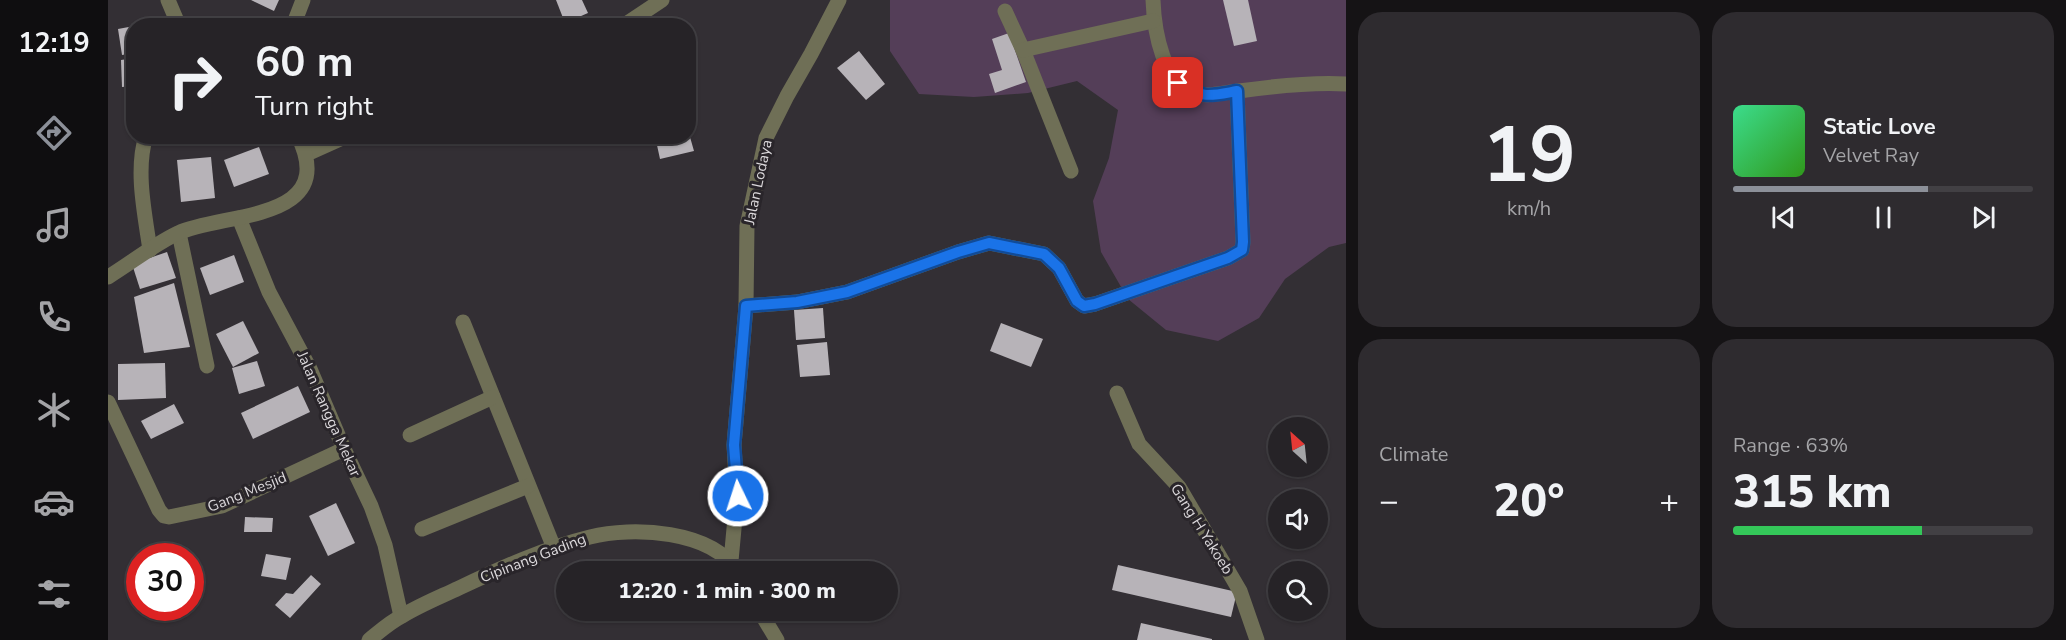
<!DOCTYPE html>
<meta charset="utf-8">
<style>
:root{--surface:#262327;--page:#2e2b2f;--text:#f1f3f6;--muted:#a4a4a7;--line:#424044;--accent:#8c9099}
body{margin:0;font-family:"Nunito Sans",sans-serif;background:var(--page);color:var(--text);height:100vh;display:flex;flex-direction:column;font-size:22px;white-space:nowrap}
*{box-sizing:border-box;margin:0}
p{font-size:20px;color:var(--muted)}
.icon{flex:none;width:33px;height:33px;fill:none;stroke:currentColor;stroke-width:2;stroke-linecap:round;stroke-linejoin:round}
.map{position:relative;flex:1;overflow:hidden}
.details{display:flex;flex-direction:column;gap:12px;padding:12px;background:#151315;width:720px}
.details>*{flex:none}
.hud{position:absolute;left:18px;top:18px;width:570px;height:126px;border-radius:24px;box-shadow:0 2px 4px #0004,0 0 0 2px var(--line);background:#262327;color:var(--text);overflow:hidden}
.needle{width:39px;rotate:333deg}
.buttons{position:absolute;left:1160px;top:417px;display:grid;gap:12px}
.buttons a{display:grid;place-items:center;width:60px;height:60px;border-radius:50%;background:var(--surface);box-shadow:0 2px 4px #0004,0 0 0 2px var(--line);font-size:30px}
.speed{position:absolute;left:18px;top:543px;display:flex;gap:12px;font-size:30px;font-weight:700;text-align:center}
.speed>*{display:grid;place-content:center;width:78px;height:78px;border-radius:50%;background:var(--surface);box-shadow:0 2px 4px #0004,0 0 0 2px var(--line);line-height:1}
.speed .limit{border:9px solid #d22;background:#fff;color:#111}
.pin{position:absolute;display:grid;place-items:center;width:51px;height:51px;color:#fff;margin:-26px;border-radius:12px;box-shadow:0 3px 9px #0006}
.me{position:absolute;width:66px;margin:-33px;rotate:356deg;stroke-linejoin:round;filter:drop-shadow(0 0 4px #0008)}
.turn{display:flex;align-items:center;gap:21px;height:126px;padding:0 30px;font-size:27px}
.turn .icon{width:78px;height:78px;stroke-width:2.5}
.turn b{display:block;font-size:42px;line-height:51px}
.big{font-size:45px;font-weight:800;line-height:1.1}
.details .widget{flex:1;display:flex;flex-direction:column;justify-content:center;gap:9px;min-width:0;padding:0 21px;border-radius:24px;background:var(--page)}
.details .dial{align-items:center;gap:0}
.dial b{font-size:78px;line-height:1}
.song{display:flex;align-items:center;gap:18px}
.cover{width:72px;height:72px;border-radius:9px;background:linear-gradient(135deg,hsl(150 70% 55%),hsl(110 70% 35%))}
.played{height:6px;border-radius:3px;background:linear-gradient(90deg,var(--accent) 65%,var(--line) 65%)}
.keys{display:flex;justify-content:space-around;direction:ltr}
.heat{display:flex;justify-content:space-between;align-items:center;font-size:33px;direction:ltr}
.charge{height:9px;border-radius:4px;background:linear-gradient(90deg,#34c759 63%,var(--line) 0)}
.details .tiles{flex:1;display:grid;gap:12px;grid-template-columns:repeat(2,1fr)}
.trip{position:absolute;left:448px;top:561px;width:342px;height:60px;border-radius:30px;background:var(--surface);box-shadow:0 2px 4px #0004,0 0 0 2px var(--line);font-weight:800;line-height:60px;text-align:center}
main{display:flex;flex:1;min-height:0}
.menu{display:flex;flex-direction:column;width:108px;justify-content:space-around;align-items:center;background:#0f0e10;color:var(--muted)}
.menu .icon{width:42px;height:42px}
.menu .on{color:var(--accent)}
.menu b{font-size:27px;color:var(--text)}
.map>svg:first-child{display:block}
</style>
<main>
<nav class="menu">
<b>12:19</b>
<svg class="icon on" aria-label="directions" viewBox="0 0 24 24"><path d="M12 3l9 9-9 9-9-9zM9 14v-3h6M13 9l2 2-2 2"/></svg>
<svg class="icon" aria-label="music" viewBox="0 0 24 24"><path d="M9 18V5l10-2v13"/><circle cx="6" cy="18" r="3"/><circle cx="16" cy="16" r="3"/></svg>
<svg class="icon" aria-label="phone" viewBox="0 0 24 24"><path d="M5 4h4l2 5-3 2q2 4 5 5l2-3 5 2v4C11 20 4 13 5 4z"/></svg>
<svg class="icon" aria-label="climate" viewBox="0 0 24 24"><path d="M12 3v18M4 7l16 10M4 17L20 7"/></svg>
<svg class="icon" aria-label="car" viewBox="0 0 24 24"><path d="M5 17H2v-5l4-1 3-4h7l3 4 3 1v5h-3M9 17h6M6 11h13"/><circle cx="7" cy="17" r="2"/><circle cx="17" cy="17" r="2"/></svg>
<svg class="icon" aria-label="filters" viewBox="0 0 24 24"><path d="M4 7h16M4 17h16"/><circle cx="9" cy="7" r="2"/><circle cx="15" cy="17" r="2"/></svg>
</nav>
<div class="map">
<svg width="1238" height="640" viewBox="0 0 1238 640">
<rect width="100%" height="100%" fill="#332f34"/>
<polygon fill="#543e58" points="782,0 1238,0 1238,243 1221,247 1177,279 1151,318 1110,341 1058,330 1020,299 993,252 985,201 1001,158 1010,110 969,81 920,93 866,97 811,94 782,51"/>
<g fill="#b7b3b8">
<polygon points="143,0 171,0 166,11"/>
<polygon points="448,0 474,0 480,13 457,23"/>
<polygon points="1115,0 1140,0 1149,41 1126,46"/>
<polygon points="63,20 64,26 39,26 39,24"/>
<polygon points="26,26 26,53 14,55 10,29"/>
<polygon points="901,33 918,82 887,93 881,74 894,70 884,39"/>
<polygon points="751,51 777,84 758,100 729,68"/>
<polygon points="26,58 26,86 14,87 13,60"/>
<polygon points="580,130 586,151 552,159 547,136 580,136"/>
<polygon points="151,147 161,174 126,187 116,160"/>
<polygon points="103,157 107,198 73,202 69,160"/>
<polygon points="59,252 68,278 32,289 24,264"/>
<polygon points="126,255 136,282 102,295 92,268"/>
<polygon points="66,283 82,347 36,353 26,297"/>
<polygon points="715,308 717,338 688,340 686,310"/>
<polygon points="135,321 151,353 125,367 108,334"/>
<polygon points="893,323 935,339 923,367 882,351"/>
<polygon points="719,342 722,375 692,377 689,345"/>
<polygon points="149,361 157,386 131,394 124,368"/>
<polygon points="57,363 58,398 10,400 10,364"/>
<polygon points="190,386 202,412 145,439 133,413"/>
<polygon points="66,404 76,423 43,439 33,421"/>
<polygon points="228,503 247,543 220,556 201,516"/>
<polygon points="137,517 165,518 164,532 136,532"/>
<polygon points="158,554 183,558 178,580 153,576"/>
<polygon points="1010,565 1129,592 1123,617 1004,590"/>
<polygon points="203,575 213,584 182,618 167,605 178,593 185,594"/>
<polygon points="1033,623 1104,639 1104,640 1029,640"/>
</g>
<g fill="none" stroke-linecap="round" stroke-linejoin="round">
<g stroke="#6f6f56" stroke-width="15">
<polyline points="60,0 71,26"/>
<path d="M1045,0C1046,29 1055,88 1090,94C1104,97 1117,92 1131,91C1167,86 1203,82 1238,84"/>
<polyline points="897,11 915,50 963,171"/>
<polyline points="185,26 195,0"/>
<polyline points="515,26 554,0"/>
<polyline points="915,50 1045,21"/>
<path d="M38,136C27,170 37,215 42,250"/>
<polyline points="199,154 239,136"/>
<polyline points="131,218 161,292 202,369 236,449 263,506 277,545 293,616"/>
<polyline points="71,233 99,366"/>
<path d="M0,277C23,263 45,245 70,233C117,212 232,222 190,136"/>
<polyline points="638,306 689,302 739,292 850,252 881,243 936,254 951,268 969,301 976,306 987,304 1120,258 1134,250 1135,242 1129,91"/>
<polyline points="355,322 446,548"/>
<polyline points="1009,393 1031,444 1071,487 1132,591 1149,640"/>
<polyline points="0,402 51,510 56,516 61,517 114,506 236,449"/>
<polyline points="302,435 385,397"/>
<polyline points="314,529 420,486"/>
<polyline points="623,561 629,496 626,445 638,306 639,226 658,138 679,96 703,54 731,0"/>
<polyline points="651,610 669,640"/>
<path d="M261,640C271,632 282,622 294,616C312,605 332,597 351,588C393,568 437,548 482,537C524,526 605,530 629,572"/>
</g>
</g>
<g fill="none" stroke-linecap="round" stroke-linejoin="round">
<g stroke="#114b97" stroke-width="15">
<path id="route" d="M630,496L626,445L638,306L689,302L739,292L850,252L881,243L936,254L951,268L969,301L976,306L987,304L1120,258L1134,250L1135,242L1129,91C1101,96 1096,99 1070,83"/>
</g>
<use href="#route" stroke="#1a73e8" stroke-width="10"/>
</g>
<g text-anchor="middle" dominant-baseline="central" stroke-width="6" stroke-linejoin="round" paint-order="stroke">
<g font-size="15" fill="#dbd8db" stroke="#29252a">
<text transform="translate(650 182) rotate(-78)">Jalan Lodaya</text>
<text transform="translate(221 414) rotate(66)">Jalan Rangga Mekar</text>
<text transform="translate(139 492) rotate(-22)">Gang Mesjid</text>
<text transform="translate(1094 529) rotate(58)">Gang H Yakoeb</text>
<text transform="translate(425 558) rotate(-21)">Cipinang Gading</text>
</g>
</g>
</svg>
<div class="buttons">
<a><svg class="needle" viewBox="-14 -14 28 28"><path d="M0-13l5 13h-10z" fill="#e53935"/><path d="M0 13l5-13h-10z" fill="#a4a4a7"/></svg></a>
<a><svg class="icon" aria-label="sound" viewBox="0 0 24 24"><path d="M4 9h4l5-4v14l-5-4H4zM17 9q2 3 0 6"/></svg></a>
<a><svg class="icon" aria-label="search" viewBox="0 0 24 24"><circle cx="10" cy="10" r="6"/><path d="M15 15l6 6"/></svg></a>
</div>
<div class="speed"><div class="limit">30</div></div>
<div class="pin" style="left:1070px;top:83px;background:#d93025"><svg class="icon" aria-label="arrive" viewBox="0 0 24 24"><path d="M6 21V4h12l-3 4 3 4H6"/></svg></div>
<svg class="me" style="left:630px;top:496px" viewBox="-20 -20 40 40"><circle r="17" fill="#1a73e8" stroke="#fff" stroke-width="3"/><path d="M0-11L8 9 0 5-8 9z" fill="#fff"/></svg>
<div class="trip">12:20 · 1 min · 300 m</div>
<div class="hud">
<div class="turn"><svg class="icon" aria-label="right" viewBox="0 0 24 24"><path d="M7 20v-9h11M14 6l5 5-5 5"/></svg><div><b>60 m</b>Turn right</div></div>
</div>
</div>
<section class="details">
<div class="tiles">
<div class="widget dial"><b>19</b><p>km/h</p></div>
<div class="widget">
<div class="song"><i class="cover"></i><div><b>Static Love</b><p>Velvet Ray</p></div></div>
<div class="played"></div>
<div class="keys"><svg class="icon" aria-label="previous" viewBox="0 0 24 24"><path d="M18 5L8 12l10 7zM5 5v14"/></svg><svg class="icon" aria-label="pause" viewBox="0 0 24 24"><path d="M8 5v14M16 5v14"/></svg><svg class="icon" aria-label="next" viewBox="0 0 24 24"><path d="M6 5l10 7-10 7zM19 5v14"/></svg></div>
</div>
<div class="widget"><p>Climate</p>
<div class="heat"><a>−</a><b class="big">20°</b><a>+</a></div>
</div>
<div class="widget"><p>Range · 63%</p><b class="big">315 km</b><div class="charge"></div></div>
</div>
</section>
</main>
